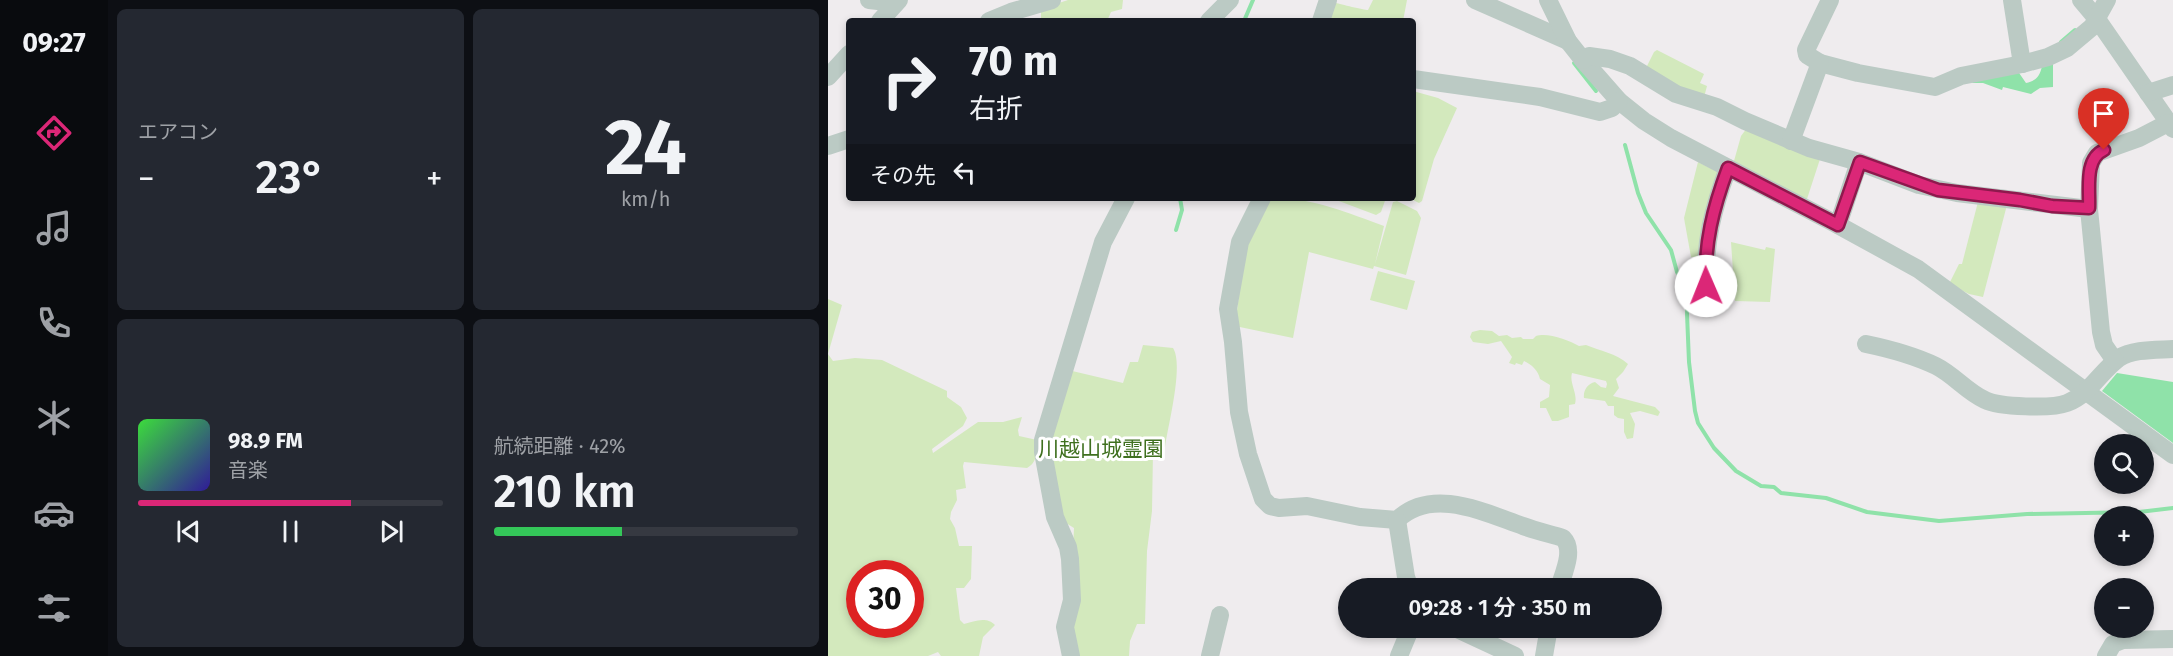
<!DOCTYPE html>
<html lang="ja">
<meta charset="utf-8">
<style>
:root{--surface:#171b24;--page:#242831;--text:#f1f3f6;--muted:#9ea1a6;--line:#363941;--accent:#db2777}
body{margin:0;font-family:"Fira Sans","Noto Sans JP",sans-serif;background:var(--page);color:var(--text);height:100vh;display:flex;flex-direction:column;font-size:22px;white-space:nowrap}
*{box-sizing:border-box;margin:0}
p{font-size:20px;color:var(--muted)}
.icon{flex:none;width:33px;height:33px;fill:none;stroke:currentColor;stroke-width:2;stroke-linecap:round;stroke-linejoin:round}
.map{position:relative;flex:1;overflow:hidden}
.side{display:flex;flex-direction:column;gap:9px;padding:9px;background:#0d0f14;width:720px}
.side>*{flex:none}
.guide{position:absolute;left:18px;top:18px;width:570px;height:183px;border-radius:6px;box-shadow:0 3px 9px #0003;background:#171b24;color:var(--text);overflow:hidden}
.fabs{position:absolute;left:1266px;top:434px;display:grid;gap:12px}
.fabs a{display:grid;place-items:center;width:60px;height:60px;border-radius:50%;background:var(--surface);box-shadow:0 3px 9px #0003;font-size:30px}
.speed{position:absolute;left:18px;top:560px;display:flex;gap:12px;font-size:30px;font-weight:700;text-align:center}
.speed>*{display:grid;place-content:center;width:78px;height:78px;border-radius:50%;background:var(--surface);box-shadow:0 3px 9px #0003;line-height:1}
.speed .limit{border:9px solid #d22;background:#fff;color:#111}
.pin{position:absolute;display:grid;place-items:center;width:51px;height:51px;color:#fff;margin:-62px -26px;border-radius:50% 50% 50% 0;rotate:-45deg;box-shadow:0 0 6px #0007}
.pin .icon{rotate:45deg}
.me{position:absolute;width:66px;margin:-33px;rotate:359deg;stroke-linejoin:round;filter:drop-shadow(0 0 4px #0008)}
.turn{display:flex;align-items:center;gap:21px;height:126px;padding:0 24px;font-size:27px}
.turn .icon{width:78px;height:78px;stroke-width:2.5}
.turn b{display:block;font-size:42px;line-height:51px}
.then{display:flex;align-items:center;height:57px;padding:0 24px;background:#0003;gap:12px;font-size:22px}
.big{font-size:45px;font-weight:600;line-height:1.1}
.side .tile{flex:1;display:flex;flex-direction:column;justify-content:center;gap:9px;min-width:0;padding:0 21px;border-radius:9px;background:var(--page)}
.side .dial{align-items:center;gap:0}
.dial b{font-size:78px;line-height:1}
.song{display:flex;align-items:center;gap:18px}
.cover{width:72px;height:72px;border-radius:9px;background:linear-gradient(135deg,hsl(120 70% 55%),hsl(250 70% 35%))}
.played{height:6px;border-radius:3px;background:linear-gradient(90deg,var(--accent) 70%,var(--line) 70%)}
.keys{display:flex;justify-content:space-around;direction:ltr}
.heat{display:flex;justify-content:space-between;align-items:center;font-size:33px;direction:ltr}
.charge{height:9px;border-radius:4px;background:linear-gradient(90deg,#34c759 42%,var(--line) 0)}
.side .tiles{flex:1;display:grid;gap:9px;grid-template-columns:repeat(2,1fr)}
.trip{position:absolute;left:510px;top:578px;width:324px;height:60px;border-radius:30px;background:var(--surface);box-shadow:0 3px 9px #0003;font-weight:600;line-height:60px;text-align:center}
main{display:flex;flex:1;min-height:0}
.menu{display:flex;flex-direction:column;width:108px;justify-content:space-around;align-items:center;background:#090b0e;color:var(--muted)}
.menu .icon{width:42px;height:42px}
.menu .on{color:var(--accent)}
.menu b{font-size:27px;color:var(--text)}
.map>svg:first-child{display:block}
</style>
<main>
<nav class="menu">
<b>09:27</b>
<svg class="icon on" aria-label="directions" viewBox="0 0 24 24"><path d="M12 3l9 9-9 9-9-9zM9 14v-3h6M13 9l2 2-2 2"/></svg>
<svg class="icon" aria-label="music" viewBox="0 0 24 24"><path d="M9 18V5l10-2v13"/><circle cx="6" cy="18" r="3"/><circle cx="16" cy="16" r="3"/></svg>
<svg class="icon" aria-label="phone" viewBox="0 0 24 24"><path d="M5 4h4l2 5-3 2q2 4 5 5l2-3 5 2v4C11 20 4 13 5 4z"/></svg>
<svg class="icon" aria-label="climate" viewBox="0 0 24 24"><path d="M12 3v18M4 7l16 10M4 17L20 7"/></svg>
<svg class="icon" aria-label="car" viewBox="0 0 24 24"><path d="M5 17H2v-5l4-1 3-4h7l3 4 3 1v5h-3M9 17h6M6 11h13"/><circle cx="7" cy="17" r="2"/><circle cx="17" cy="17" r="2"/></svg>
<svg class="icon" aria-label="filters" viewBox="0 0 24 24"><path d="M4 7h16M4 17h16"/><circle cx="9" cy="7" r="2"/><circle cx="15" cy="17" r="2"/></svg>
</nav>
<section class="side">
<div class="tiles">
<div class="tile"><p>エアコン</p>
<div class="heat"><a>−</a><b class="big">23°</b><a>+</a></div>
</div>
<div class="tile dial"><b>24</b><p>km/h</p></div>
<div class="tile">
<div class="song"><i class="cover"></i><div><b>98.9 FM</b><p>音楽</p></div></div>
<div class="played"></div>
<div class="keys"><svg class="icon" aria-label="previous" viewBox="0 0 24 24"><path d="M18 5L8 12l10 7zM5 5v14"/></svg><svg class="icon" aria-label="pause" viewBox="0 0 24 24"><path d="M8 5v14M16 5v14"/></svg><svg class="icon" aria-label="next" viewBox="0 0 24 24"><path d="M6 5l10 7-10 7zM19 5v14"/></svg></div>
</div>
<div class="tile"><p>航続距離 · 42%</p><b class="big">210 km</b><div class="charge"></div></div>
</div>
</section>
<div class="map">
<svg width="1345" height="656" viewBox="0 0 1345 656">
<rect width="100%" height="100%" fill="#efecee"/>
<g fill="#d3e9bd" fill-rule="evenodd">
<polygon points="240,0 295,0 294,9 283,12 279,21 215,21 213,18 213,9"/>
<path d="M545,0H579L575,21H497L508,3C512,4 536,10 540,10Z"/>
<polygon points="829,50 876,74 872,83 879,86 875,101 817,70 826,52"/>
<polygon points="585,91 610,98 629,108 606,159 594,201 591,203 581,198 585,198"/>
<polygon points="919,128 993,156 978,202 906,161 913,136"/>
<polygon points="870,162 892,173 872,257 863,257 856,218"/>
<path d="M447,198C486,198 520,213 556,226L547,264L565,202L569,201L589,211L593,218L578,275L546,266L545,269L481,252L465,338L407,326L418,241L437,200Z"/>
<polygon points="503,198 558,198 553,212 548,215"/>
<polygon points="1151,198 1180,201 1155,297 1141,294 1121,284 1131,264 1134,264"/>
<polygon points="903,242 937,250 938,247 947,249 942,302 907,301"/>
<polygon points="550,271 587,281 579,310 542,300"/>
<path d="M0,299L14,305L0,354L5,361L27,358L54,360L119,391V397L133,407L139,418L135,426L104,449L105,453L150,422H175L194,417L190,430L191,436L209,440C208,452 210,462 199,468L136,462L135,466L138,488L128,490L129,500L123,512L122,519L127,528L131,546H144L143,579L136,588H128L132,620L136,624C146,621 159,616 167,625L155,637L151,656H113L110,652L100,656H0ZM32,573H82V624H32Z"/>
<path d="M652,330L664,331L671,336L679,335L684,338L693,337L695,339H705L708,336C719,332 741,340 751,346L758,345C772,351 788,353 800,364L795,372L788,379L791,388L785,396L827,407L832,412L830,416L812,411L802,413L807,424L805,438L799,439L796,432V419L790,418L786,415V406H780L777,401L756,398C755,391 759,384 767,382L773,387L778,388L779,384L778,381L744,373C741,383 750,393 747,404L741,405V417L730,421H724L718,408H712V402L721,397L722,385L712,379C710,370 704,365 696,361L694,365L688,363L687,365L681,363L684,357L673,341L660,344L645,342L642,337L644,332Z"/>
<path d="M315,345L345,348C356,365 340,425 337,447L325,452L324,511L319,551L317,624H309L302,641L301,656H247L241,636L246,528L238,523L233,511L219,450L240,370L295,383L302,362H310Z"/>
</g>
<g fill="#8fe2a9">
<path d="M1225,60V87L1212,88L1203,94L1175,87L1174,90L1155,83H1142L1189,70L1198,83C1208,81 1212,76 1214,66Z"/>
<polygon points="1289,373 1345,382 1345,443 1274,391"/>
</g>
<g fill="none" stroke-linecap="round" stroke-linejoin="round">
<g stroke="#8fe2a9" stroke-width="4">
<polyline points="416,21 425,0"/>
<polyline points="1233,42 1247,30"/>
<polyline points="746,63 768,91"/>
<polyline points="797,145 810,193 818,213 843,250 849,272 860,290 859,314 861,362 867,411 870,423 886,448 908,471 933,486 946,487 953,493 998,498 1039,512 1111,521 1199,514 1311,512 1345,508"/>
<polyline points="348,230 354,210 352,198"/>
</g>
<g stroke="#bbcac4" stroke-width="18">
<polyline points="41,0 68,3"/>
<polyline points="647,0 740,41"/>
<polyline points="720,0 740,41 755,60 791,101 816,121 843,138 1010,225 1090,269 1345,455"/>
<polyline points="1184,0 1194,64"/>
<polyline points="1253,0 1269,19 1345,129"/>
<polyline points="52,21 71,0"/>
<polyline points="161,21 183,12 224,0"/>
<polyline points="381,21 402,0"/>
<polyline points="493,21 500,0"/>
<polyline points="755,60 761,56 782,59 802,66 848,94 889,107 917,121 981,148 1031,162 1091,185 1129,193 1261,209"/>
<polyline points="992,63 1030,73 1107,87 1133,76 1194,64 1220,57 1239,48 1264,27 1279,0"/>
<polyline points="0,77 21,54"/>
<polyline points="585,79 712,97 772,112 784,108 791,101"/>
<polyline points="1320,93 1345,85"/>
<polyline points="963,141 992,63 979,55 978,50 1002,0"/>
<polyline points="0,146 21,139"/>
<path d="M434,198L412,242L400,309L405,342L411,412L420,454L435,499L442,506L451,508L479,506L532,517L569,520C604,486 657,513 695,526C708,531 722,534 735,538C747,550 735,574 731,588"/>
<polyline points="1010,225 1031,162"/>
<path d="M878,286C876,244 885,208 900,168"/>
<path d="M1038,344C1062,349 1085,355 1108,366C1126,375 1139,392 1157,400C1171,407 1224,409 1239,403C1262,394 1272,372 1291,358C1304,349 1329,350 1345,349"/>
<polyline points="1287,361 1276,345 1273,332 1261,209 1263,163 1269,153 1311,138 1340,123"/>
<polyline points="569,520 578,577 582,588"/>
<polyline points="625,627 687,656"/>
<polyline points="243,656 237,627 244,600 242,559 240,547 227,517 215,452 215,440 275,242 298,198"/>
<polyline points="382,656 392,615"/>
<polyline points="571,656 583,627"/>
<polyline points="716,656 721,627"/>
<polyline points="1278,656 1285,644 1295,640 1345,639"/>
</g>
</g>
<g fill="none" stroke-linecap="round" stroke-linejoin="round">
<g stroke="#8e194d" stroke-width="15">
<path id="route" d="M878,286C876,244 885,208 900,168L1010,225L1032,162L1110,190L1192,200L1224,206L1261,208C1262,189 1256,159 1276,150"/>
</g>
<use href="#route" stroke="#db2777" stroke-width="10"/>
</g>
<g text-anchor="middle" dominant-baseline="central" stroke-width="6" stroke-linejoin="round" paint-order="stroke">
<g font-size="21" fill="#3f701f" stroke="#fff">
<text x="273" y="449">川越山城霊園</text>
</g>
</g>
</svg>
<div class="fabs">
<a><svg class="icon" aria-label="search" viewBox="0 0 24 24"><circle cx="10" cy="10" r="6"/><path d="M15 15l6 6"/></svg></a>
<a>+</a>
<a>−</a>
</div>
<div class="speed"><div class="limit">30</div></div>
<div class="pin" style="left:1276px;top:150px;background:#d93025"><svg class="icon" aria-label="arrive" viewBox="0 0 24 24"><path d="M6 21V4h12l-3 4 3 4H6"/></svg></div>
<svg class="me" style="left:878px;top:286px" viewBox="-20 -20 40 40"><circle r="19" fill="#fff"/><path d="M0-13L10 11 0 6-10 11z" fill="#db2777"/></svg>
<div class="trip">09:28 · 1 分 · 350 m</div>
<div class="guide">
<div class="turn"><svg class="icon" aria-label="right" viewBox="0 0 24 24"><path d="M7 20v-9h11M14 6l5 5-5 5"/></svg><div><b>70 m</b>右折</div></div>
<div class="then">その先<svg class="icon" aria-label="left" viewBox="0 0 24 24"><path d="M17 20v-9H6M10 6l-5 5 5 5"/></svg></div>
</div>
</div>
</main>
